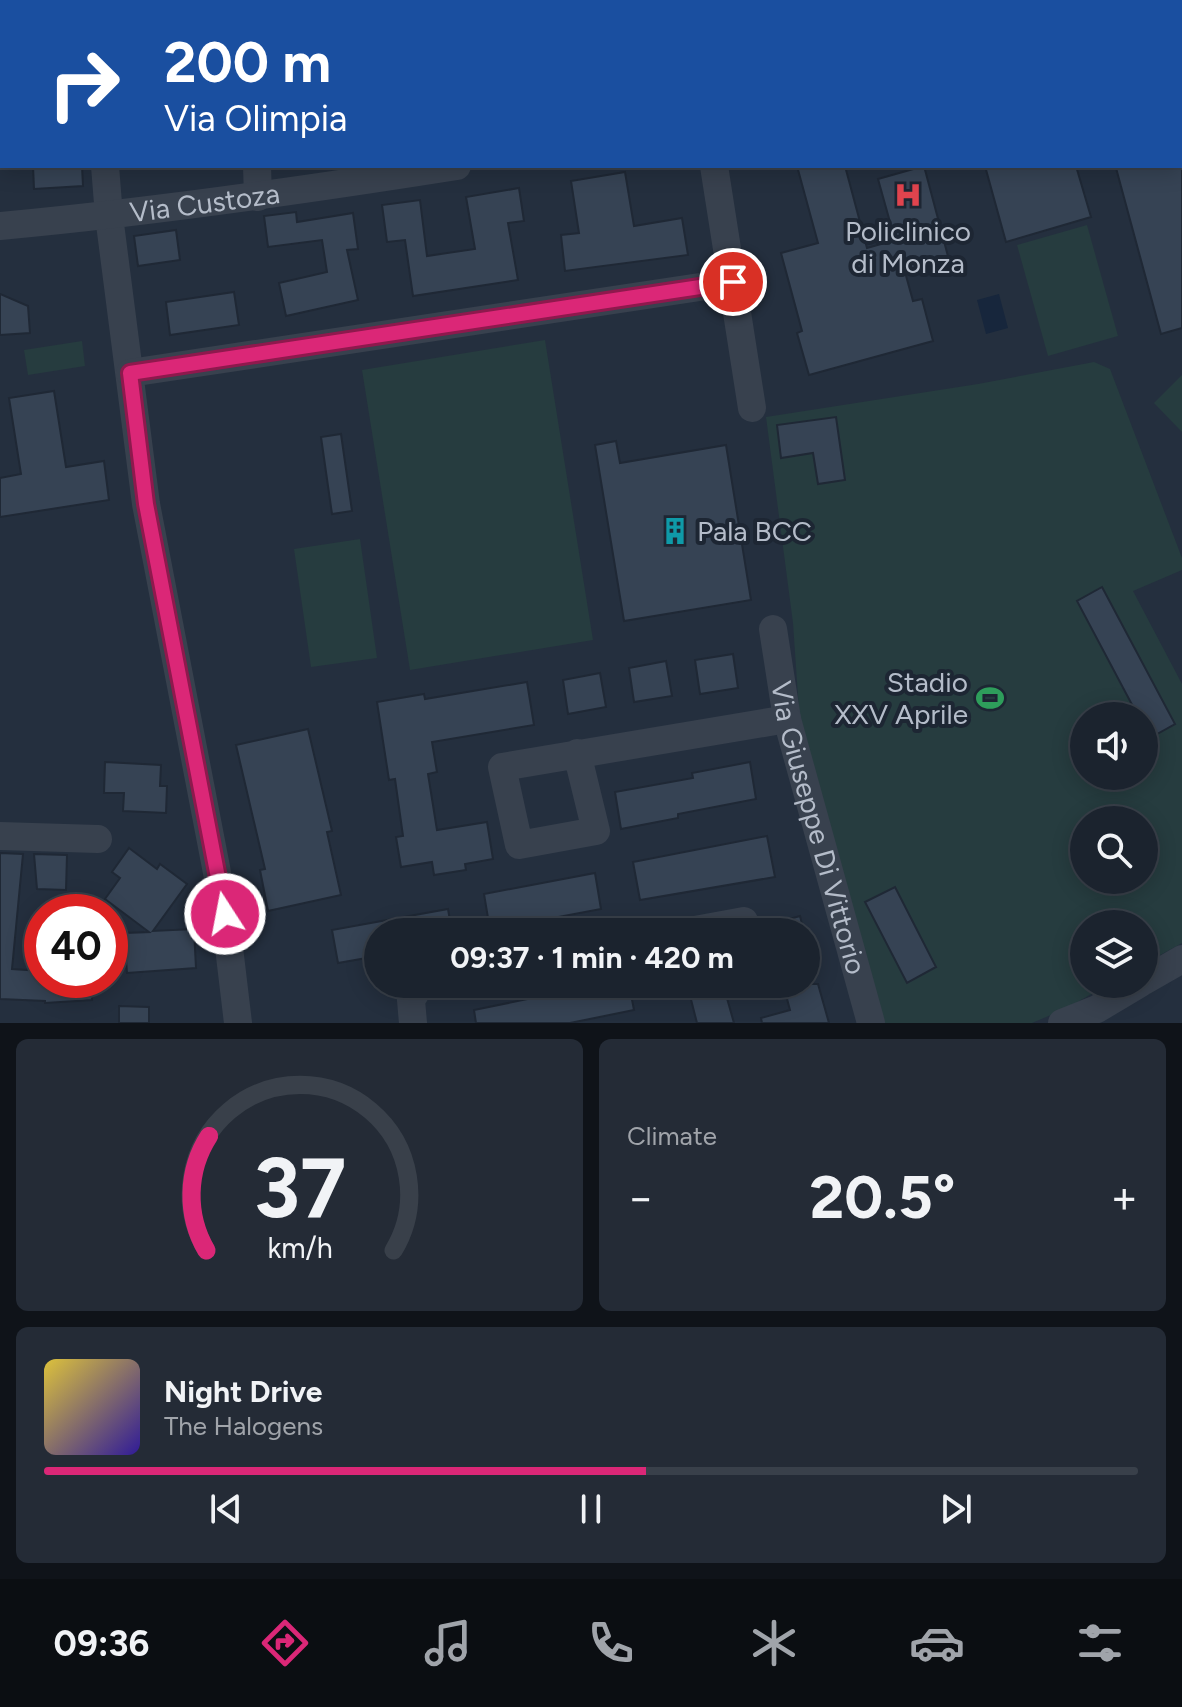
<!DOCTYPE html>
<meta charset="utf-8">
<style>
:root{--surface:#1b232e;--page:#242b36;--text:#f1f3f6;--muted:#a0a4aa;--line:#39404a;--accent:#db2777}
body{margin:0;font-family:Figtree,sans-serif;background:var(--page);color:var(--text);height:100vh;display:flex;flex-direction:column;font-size:30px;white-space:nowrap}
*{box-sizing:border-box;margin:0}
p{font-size:26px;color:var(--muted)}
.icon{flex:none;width:44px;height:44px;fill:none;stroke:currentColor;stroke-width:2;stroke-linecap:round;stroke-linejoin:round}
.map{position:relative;height:1023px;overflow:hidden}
.panel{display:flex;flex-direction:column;gap:16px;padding:16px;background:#0f1319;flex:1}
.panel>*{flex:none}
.guide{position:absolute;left:0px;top:0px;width:1182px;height:168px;box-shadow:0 4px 20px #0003,0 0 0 2px var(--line);background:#1a4fa0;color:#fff;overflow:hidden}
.fabs{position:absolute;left:1070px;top:702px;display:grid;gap:16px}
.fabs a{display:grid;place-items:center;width:88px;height:88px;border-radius:50%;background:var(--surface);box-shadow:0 4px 20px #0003,0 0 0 2px var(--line);font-size:40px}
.speed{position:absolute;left:24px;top:894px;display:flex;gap:16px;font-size:40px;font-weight:700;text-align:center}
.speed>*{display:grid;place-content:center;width:104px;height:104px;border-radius:50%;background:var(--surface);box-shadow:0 4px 20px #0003,0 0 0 2px var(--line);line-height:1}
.speed .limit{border:12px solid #d22;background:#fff;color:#111}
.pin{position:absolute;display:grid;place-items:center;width:68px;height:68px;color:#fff;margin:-34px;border:4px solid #fff;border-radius:50%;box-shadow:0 2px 8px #0007}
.me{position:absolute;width:88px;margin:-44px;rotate:349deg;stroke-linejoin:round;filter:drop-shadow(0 0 6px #0008)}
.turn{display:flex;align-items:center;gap:28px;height:168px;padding:0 32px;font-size:36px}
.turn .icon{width:104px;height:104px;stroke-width:2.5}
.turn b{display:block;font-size:56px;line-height:68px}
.big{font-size:60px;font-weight:700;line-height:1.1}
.panel .tile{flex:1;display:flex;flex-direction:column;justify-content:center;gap:12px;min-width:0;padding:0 28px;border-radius:12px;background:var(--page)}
.panel .dial{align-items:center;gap:0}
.dial svg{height:208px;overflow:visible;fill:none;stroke:var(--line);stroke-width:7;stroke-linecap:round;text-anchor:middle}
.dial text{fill:var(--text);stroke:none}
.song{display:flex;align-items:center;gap:24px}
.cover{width:96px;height:96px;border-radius:12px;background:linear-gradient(135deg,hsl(50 70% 55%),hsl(250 70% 35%))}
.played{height:8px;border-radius:4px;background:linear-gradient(90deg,var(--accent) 55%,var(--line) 55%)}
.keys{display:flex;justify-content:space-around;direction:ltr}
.heat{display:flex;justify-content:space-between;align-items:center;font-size:44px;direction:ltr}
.panel .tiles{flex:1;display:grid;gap:16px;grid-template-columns:1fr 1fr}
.tile:last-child{grid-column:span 2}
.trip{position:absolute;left:364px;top:918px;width:456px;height:80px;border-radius:40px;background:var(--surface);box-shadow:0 4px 20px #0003,0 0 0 2px var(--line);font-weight:700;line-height:80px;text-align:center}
.tab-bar{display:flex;height:128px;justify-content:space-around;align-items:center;background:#0b0e12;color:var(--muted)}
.tab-bar .icon{width:56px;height:56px}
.tab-bar .on{color:var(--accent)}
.tab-bar b{font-size:36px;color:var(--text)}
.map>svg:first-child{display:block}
</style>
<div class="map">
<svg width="1182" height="1023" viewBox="0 0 1182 1023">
<rect width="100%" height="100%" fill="#242f3e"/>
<g fill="#263c3f" fill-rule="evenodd">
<polygon points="1087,225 1118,336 1048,356 1017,245"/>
<polygon points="545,340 593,640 410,670 362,370"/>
<polygon points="82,341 85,366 28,375 24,350"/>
<path d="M1094,362L1110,369L1182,558V570L1133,591L1182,684V943L1144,964V924H1084V984H1109L1065,1009L1032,1023H882L799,711L793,623L766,417L978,384ZM1084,716H1144V776H1084ZM1084,820H1144V880H1084Z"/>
<polygon points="1182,375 1182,432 1154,403"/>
<polygon points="360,539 377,658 311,667 294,549"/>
</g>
<polygon fill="#17263c" points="999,294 1008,328 986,334 977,300"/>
<g fill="#364354" stroke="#1f2835" stroke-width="2">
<polygon points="33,166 82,166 83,186 34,189"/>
<polygon points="797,166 845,166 867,248 895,240 878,179 924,166 949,260 905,272 913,301 922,299 933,341 809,375 797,333 802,331 781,253 818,243"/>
<polygon points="985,166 1076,166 1091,217 1006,242"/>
<polygon points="1125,166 1182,166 1182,328 1161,334 1116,168"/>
<polygon points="625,172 634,226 682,218 688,255 565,271 561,235 579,233 571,181"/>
<polygon points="519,188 524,221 508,223 518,280 413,296 405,240 387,242 382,205 420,200 427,256 475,249 466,197"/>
<polygon points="296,212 297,222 353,213 358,249 347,250 358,300 286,316 279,283 327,272 322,240 268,247 264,216"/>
<polygon points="176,230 180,260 138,266 134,236"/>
<polygon points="234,292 239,325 170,335 166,302"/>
<polygon points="0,294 28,306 30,333 0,335"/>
<polygon points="54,391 66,467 104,461 109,500 0,517 0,478 21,474 9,398"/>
<polygon points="836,417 845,480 818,484 813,453 781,458 777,425"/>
<polygon points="341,434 352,511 332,514 321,437"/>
<polygon points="616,441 620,463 726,445 751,600 624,621 595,445"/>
<polygon points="1102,587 1175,724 1150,738 1144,727 1144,716 1138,716 1077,601"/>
<polygon points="733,654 738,688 700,694 695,660"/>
<polygon points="666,661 672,696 634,702 629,668"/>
<polygon points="600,673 606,707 568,714 563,680"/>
<polygon points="527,682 534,725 432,742 437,772 428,774 437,830 487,822 493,859 465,864 466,870 434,875 432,862 401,867 396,837 403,836 395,779 389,780 377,702 424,694 425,699"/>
<polygon points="308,729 332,831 327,832 341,895 268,911 260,870 265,869 236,745"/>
<polygon points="105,762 161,765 160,786 167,786 166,813 123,811 124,793 104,793"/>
<polygon points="750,762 756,799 678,814 678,818 621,829 615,792 693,778 692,773"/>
<polygon points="767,836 775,877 640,900 633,862"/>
<polygon points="129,848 157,869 160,864 187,884 153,931 194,929 196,968 127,973 124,933 149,932 105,899 120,878 112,872"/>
<polygon points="0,853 23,854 12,969 42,971 42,980 91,980 92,1000 45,1003 45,1001 0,999"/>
<polygon points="34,854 67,855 66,890 37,889"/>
<polygon points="595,873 601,909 490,930 484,894"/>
<polygon points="895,887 936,967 907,983 865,902"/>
<polygon points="448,909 452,932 378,932 378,956 338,963 332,930"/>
<polygon points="800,916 804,932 758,932 760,927"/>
<polygon points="601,984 629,984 634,1010 570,1023 476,1023 474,1010"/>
<polygon points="687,984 723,984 734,1023 697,1023"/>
<polygon points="783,984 818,984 829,1023 762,1023 761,1018 790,1010"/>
<polygon points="119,1006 149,1007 149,1023 119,1023"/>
</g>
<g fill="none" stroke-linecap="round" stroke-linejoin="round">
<g stroke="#38414e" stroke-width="28">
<polyline points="94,0 94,2"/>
<polyline points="245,0 246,2"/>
<polyline points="1180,68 1182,68"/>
<polyline points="105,166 109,216 146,504 225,914 238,1023"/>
<polyline points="257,166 258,197"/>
<polyline points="714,166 752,408"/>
<path id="s1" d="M0,226C153,212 305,190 457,166"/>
<polyline points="130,373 733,282"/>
<path id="s2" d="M773,629L787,719L871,1023"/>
<polyline points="577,753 596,831 519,845 502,767 787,719"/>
<polyline points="0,836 98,839"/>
<polyline points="684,932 744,921"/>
<polyline points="1144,981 1182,959"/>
<polyline points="413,1023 411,1000 421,984"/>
<polyline points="1062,1023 1097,1009 1139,984"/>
</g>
</g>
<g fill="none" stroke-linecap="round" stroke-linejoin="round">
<g stroke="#8e194d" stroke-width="20">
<polyline id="route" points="225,914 146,504 130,373 733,282"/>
</g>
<use href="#route" stroke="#db2777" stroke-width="14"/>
</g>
<defs>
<g id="hospital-bare" transform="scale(2.16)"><path d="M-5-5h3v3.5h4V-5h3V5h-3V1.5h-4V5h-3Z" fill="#e0444e" stroke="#1d2633" stroke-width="2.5" paint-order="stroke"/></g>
<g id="building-bare" transform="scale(2.16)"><path d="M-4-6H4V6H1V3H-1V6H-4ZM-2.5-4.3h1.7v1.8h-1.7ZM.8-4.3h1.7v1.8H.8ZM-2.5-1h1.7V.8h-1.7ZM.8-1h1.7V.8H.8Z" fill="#0f9aa8" stroke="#1d2633" stroke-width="2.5" paint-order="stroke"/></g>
<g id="stadium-bare" transform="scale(2.16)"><path d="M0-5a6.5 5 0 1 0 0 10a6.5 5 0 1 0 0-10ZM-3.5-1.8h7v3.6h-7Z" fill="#2e9e5b" stroke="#1d2633" stroke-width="2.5" paint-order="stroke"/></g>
</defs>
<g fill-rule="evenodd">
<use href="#hospital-bare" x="908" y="195"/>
<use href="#building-bare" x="675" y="531"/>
<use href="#stadium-bare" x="990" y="698"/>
</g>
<g text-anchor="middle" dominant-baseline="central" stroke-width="8" stroke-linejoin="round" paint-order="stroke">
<g font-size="28" fill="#b4bcc9" stroke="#1d2633">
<text stroke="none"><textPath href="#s1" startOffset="206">Via Custoza</textPath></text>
<text stroke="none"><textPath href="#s2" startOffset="204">Via Giuseppe Di Vittorio</textPath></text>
</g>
<g font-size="28" fill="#b4bcc9" stroke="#1d2633">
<text x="908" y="231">Policlinico<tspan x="908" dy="32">di Monza</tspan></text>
<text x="697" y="531" text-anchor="start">Pala BCC</text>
<text x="968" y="682" text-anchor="end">Stadio<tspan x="968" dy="32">XXV Aprile</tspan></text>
</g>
</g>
</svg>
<div class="fabs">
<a><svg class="icon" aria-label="sound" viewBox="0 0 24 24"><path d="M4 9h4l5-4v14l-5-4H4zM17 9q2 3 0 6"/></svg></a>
<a><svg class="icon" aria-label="search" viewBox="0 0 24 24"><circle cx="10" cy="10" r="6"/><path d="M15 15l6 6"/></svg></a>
<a><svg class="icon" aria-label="layers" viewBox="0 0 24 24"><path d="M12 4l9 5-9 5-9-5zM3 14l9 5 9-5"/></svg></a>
</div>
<div class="speed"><div class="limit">40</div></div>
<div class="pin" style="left:733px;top:282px;background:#d93025"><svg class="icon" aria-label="arrive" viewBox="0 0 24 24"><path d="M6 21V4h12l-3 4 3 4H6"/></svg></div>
<svg class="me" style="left:225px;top:914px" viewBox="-20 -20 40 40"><circle r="17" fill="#db2777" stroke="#fff" stroke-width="3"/><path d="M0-11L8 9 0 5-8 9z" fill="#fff"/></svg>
<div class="trip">09:37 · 1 min · 420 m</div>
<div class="guide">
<div class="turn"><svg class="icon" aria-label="right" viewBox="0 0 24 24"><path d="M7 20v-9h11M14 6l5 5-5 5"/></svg><div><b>200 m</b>Via Olimpia</div></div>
</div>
</div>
<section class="panel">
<div class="tiles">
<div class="tile dial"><svg viewBox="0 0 100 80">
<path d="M14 69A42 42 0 1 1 86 69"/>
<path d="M14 69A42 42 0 0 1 15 25" stroke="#db2777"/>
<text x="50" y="56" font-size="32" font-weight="700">37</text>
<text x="50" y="72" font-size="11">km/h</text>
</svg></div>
<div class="tile"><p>Climate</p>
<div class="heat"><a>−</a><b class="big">20.5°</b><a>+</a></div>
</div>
<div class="tile">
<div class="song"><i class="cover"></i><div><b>Night Drive</b><p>The Halogens</p></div></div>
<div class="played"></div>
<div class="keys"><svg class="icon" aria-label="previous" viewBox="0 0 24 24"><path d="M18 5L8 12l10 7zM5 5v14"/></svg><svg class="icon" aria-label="pause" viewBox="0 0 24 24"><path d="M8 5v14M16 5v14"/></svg><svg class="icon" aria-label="next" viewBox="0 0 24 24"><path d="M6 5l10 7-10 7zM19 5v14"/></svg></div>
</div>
</div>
</section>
<nav class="tab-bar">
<b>09:36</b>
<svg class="icon on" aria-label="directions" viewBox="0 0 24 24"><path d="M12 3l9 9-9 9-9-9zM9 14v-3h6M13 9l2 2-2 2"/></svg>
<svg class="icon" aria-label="music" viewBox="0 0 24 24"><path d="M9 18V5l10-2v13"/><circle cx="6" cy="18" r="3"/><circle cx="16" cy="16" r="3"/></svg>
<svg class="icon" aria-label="phone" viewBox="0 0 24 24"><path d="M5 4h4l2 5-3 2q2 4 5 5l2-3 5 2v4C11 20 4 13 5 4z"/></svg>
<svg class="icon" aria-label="climate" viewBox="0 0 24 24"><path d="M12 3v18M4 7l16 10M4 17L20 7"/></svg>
<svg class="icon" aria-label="car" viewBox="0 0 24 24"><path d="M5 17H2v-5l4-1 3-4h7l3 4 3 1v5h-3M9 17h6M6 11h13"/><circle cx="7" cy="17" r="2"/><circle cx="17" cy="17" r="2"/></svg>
<svg class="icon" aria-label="filters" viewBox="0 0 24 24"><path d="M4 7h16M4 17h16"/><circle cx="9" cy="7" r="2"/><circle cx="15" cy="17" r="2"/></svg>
</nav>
